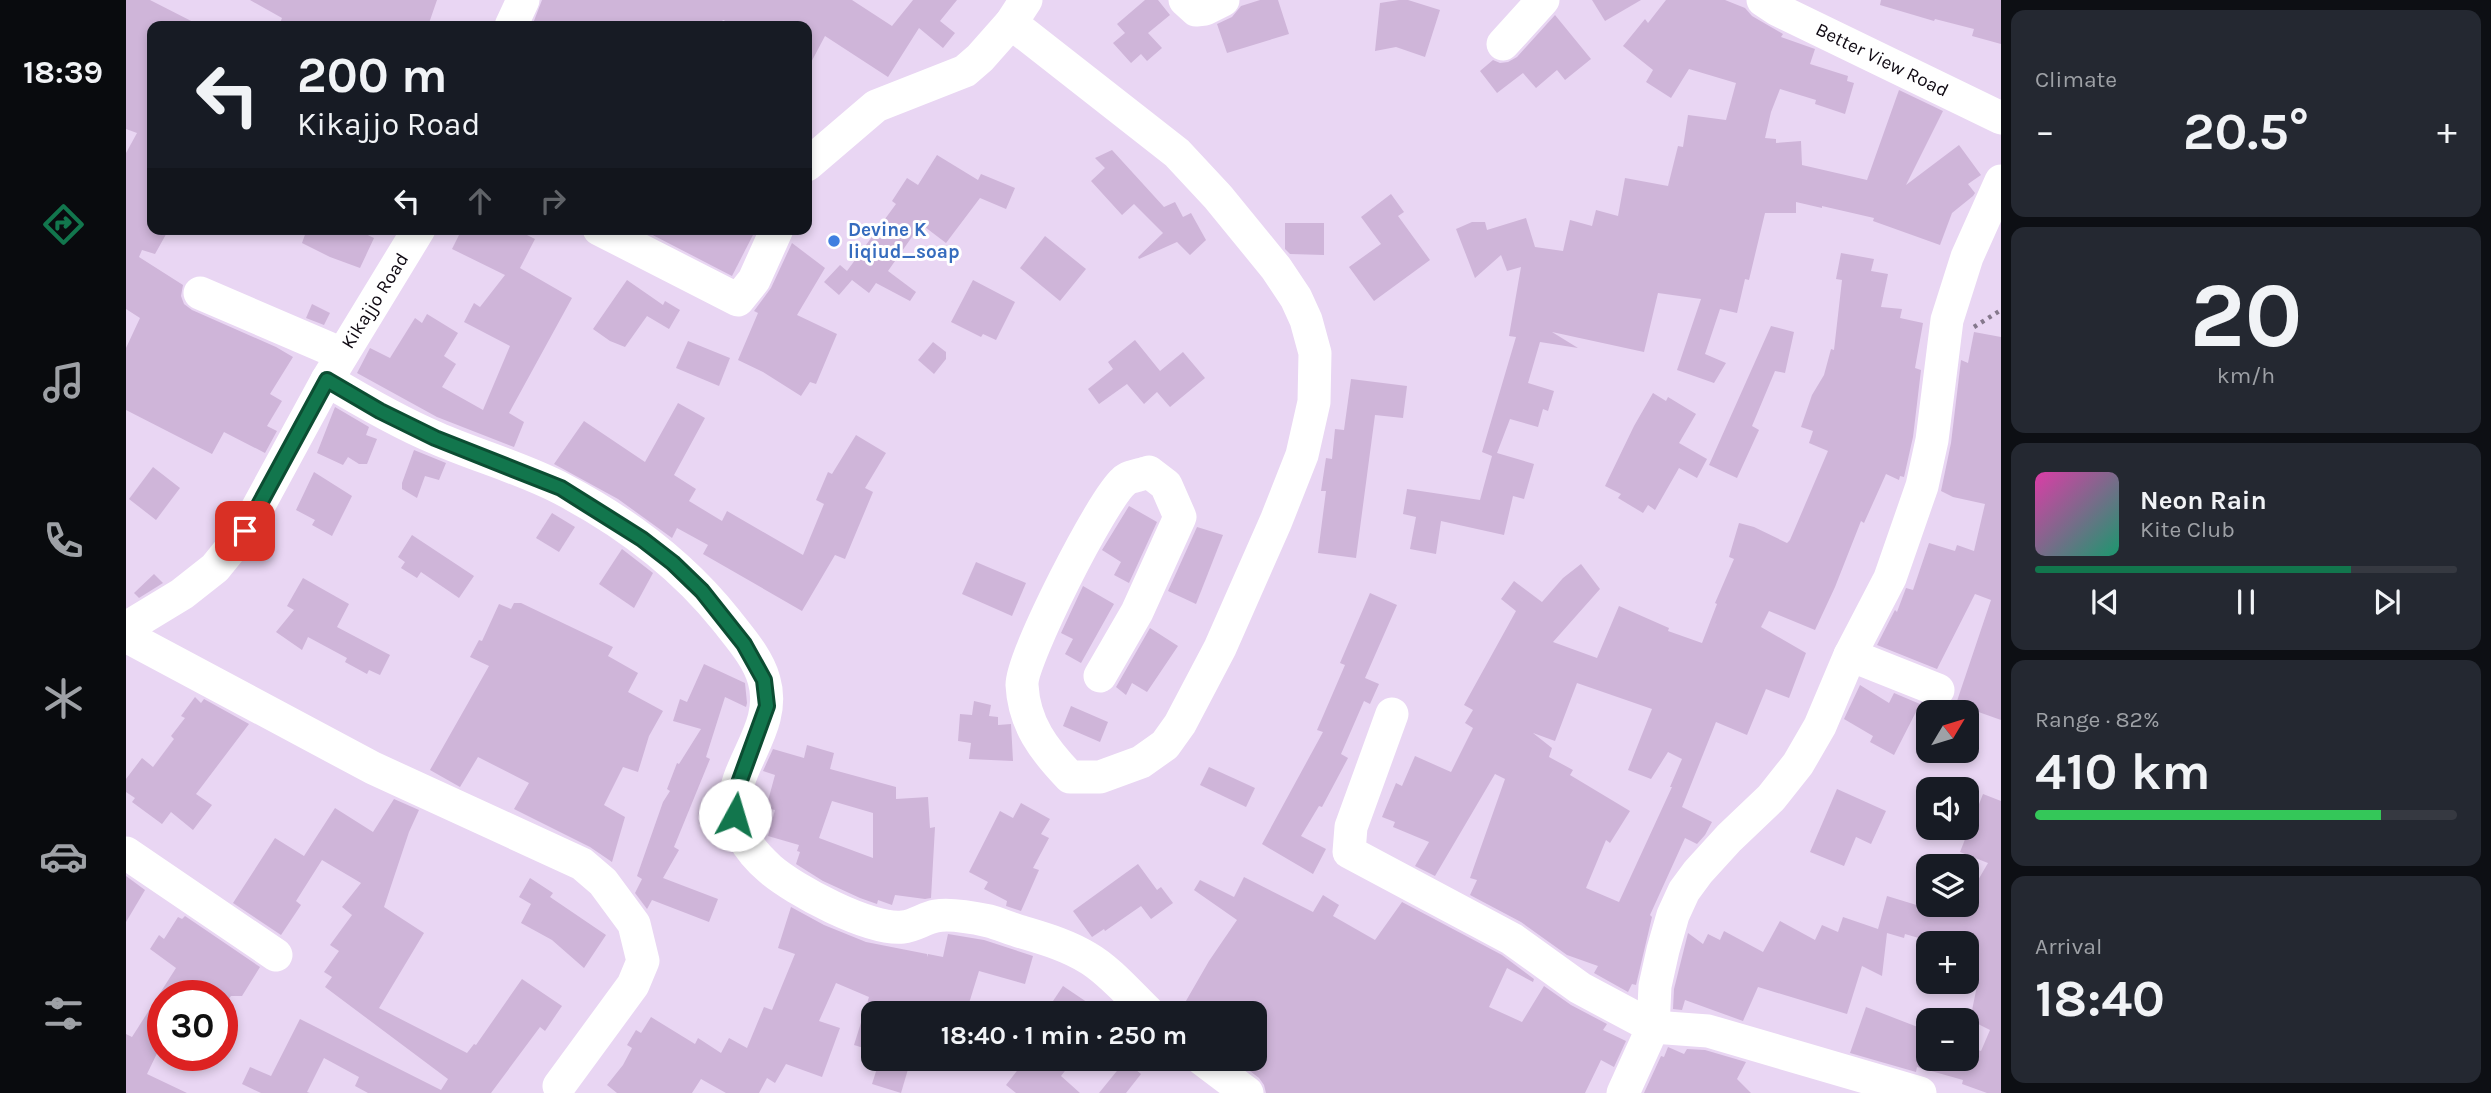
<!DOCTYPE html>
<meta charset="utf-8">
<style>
:root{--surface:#171b24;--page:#242831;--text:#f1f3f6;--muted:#9ea1a6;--line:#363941;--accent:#12764d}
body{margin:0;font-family:Karla,sans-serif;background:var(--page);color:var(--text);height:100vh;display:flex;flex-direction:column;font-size:26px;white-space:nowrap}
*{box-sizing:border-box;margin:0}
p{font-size:23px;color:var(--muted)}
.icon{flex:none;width:38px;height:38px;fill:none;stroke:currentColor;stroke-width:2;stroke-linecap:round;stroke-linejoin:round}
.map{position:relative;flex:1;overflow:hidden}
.panel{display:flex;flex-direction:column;gap:10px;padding:10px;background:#0d0f14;width:490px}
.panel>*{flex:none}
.top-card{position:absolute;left:21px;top:21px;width:665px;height:214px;border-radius:14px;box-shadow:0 4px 10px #0003;background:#171b24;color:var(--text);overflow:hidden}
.needle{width:46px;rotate:52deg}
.tools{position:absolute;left:1790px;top:700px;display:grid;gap:14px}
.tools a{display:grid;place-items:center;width:63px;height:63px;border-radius:14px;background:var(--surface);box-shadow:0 4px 10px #0003;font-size:35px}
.speed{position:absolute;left:21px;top:980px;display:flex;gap:14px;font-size:35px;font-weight:700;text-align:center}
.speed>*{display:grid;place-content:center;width:91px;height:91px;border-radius:50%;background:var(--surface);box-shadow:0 4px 10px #0003;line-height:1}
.speed .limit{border:10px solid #d22;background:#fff;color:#111}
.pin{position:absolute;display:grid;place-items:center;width:60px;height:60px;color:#fff;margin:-30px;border-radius:14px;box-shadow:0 4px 10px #0006}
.me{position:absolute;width:77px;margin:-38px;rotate:6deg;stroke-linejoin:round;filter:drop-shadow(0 0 5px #0008)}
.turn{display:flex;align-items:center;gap:24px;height:147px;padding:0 35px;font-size:32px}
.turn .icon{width:91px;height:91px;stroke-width:2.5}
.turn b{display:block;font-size:49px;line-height:60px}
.lanes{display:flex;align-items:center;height:66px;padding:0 35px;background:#0003;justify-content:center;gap:35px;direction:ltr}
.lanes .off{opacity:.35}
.big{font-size:52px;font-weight:700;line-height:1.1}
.panel .tile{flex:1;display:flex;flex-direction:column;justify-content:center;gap:10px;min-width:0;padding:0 24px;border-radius:14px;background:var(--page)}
.panel .dial{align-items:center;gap:0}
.dial b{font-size:91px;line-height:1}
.song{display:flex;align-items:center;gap:21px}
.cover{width:84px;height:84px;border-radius:10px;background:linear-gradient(135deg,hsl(320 70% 55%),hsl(160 70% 35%))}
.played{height:7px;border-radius:4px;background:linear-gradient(90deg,var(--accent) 75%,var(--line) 75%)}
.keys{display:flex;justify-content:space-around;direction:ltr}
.heat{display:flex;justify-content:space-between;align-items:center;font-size:38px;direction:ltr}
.charge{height:10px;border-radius:5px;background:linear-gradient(90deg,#34c759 82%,var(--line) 0)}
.trip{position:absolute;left:735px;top:1001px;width:406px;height:70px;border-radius:14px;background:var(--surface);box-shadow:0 4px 10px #0003;font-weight:700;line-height:70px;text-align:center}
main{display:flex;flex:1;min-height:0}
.tab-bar{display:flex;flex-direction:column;width:126px;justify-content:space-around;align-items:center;background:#090b0e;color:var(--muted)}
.tab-bar .icon{width:49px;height:49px}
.tab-bar .active{color:var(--accent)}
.tab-bar b{font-size:32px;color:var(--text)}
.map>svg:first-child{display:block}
</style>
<main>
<nav class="tab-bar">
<b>18:39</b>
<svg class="icon active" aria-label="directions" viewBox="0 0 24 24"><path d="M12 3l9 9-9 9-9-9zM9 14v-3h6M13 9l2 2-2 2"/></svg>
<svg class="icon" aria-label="music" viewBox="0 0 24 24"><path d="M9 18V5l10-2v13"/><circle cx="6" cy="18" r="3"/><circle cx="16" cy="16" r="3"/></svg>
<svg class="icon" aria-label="phone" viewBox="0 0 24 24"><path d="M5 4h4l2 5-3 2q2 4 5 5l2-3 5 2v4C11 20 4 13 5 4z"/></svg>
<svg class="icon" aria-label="climate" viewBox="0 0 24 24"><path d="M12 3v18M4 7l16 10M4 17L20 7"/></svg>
<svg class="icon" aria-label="car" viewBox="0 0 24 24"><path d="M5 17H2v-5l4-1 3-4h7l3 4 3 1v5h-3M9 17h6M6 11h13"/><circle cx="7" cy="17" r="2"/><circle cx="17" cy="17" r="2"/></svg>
<svg class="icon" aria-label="filters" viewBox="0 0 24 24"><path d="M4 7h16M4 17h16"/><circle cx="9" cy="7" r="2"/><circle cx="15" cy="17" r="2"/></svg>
</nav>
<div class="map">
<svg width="1875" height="1093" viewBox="0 0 1875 1093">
<rect width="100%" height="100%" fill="#e9d6f3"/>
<g fill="#cfb5d9" fill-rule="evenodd">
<polygon points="0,0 24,0 75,26 26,26 26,229 43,229 29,254 16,250 13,257 57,285 55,296 58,304 66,310 150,347 167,357 144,394 156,401 141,426 151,431 139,453 98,432 86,454 0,410 0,348 14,318 0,309 0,153 11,133 0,129"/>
<polygon points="124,0 311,0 302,26 153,26 156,18"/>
<polygon points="416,0 726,0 766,26 787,0 831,0 814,21 829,33 817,48 793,28 762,77 699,36 681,70 681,26 611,26 597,20 593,26 406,26"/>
<polygon points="1019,0 1032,0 1044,15 1022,33 1036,48 1021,61 1015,54 1005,63 987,43 999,33 991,24"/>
<polygon points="1134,0 1152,0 1163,34 1101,53 1091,24 1106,17 1115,6"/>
<polygon points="1273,0 1282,0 1314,10 1299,57 1270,47 1249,51 1254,3"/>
<polygon points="1466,0 1515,0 1479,21"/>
<polygon points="1540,0 1599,0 1619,8 1626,16 1657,34 1655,37 1689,49 1684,64 1722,76 1721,81 1728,83 1719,114 1689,104 1690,100 1654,89 1645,112 1639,138 1650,139 1650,143 1675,141 1676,165 1741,180 1773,90 1817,111 1780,185 1833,145 1855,175 1842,184 1849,193 1847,196 1826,213 1814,245 1747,221 1748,218 1696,206 1696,208 1670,202 1670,213 1639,213 1623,280 1619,279 1611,313 1594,309 1579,354 1600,363 1588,383 1551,370 1575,299 1532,293 1518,352 1426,332 1452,348 1414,342 1402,383 1428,391 1422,411 1417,409 1412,427 1384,419 1371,453 1408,464 1398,499 1387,496 1378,535 1315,521 1310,554 1284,549 1290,517 1277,514 1281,489 1354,500 1366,456 1356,452 1390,337 1383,336 1395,267 1381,271 1375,255 1349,278 1330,229 1346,222 1359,222 1361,230 1400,218 1409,247 1437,251 1444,220 1466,226 1470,210 1492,216 1499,178 1542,186 1552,146 1557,147 1562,115 1600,120 1610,83 1563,69 1545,98 1520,82 1527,70 1497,46 1519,19 1522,23"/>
<polygon points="1755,0 1875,0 1875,44 1846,36 1848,29 1809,19 1808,21 1754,5"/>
<polygon points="1429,15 1465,59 1439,80 1431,70 1410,88 1397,73 1371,93 1354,71 1367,60 1374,63 1382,62 1391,57"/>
<polygon points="986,150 1038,207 1049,202 1057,217 1065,213 1080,240 1064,255 1051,242 1013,259 1012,257 1037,233 1008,204 996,215 965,181 979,168 969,158"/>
<polygon points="811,155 852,180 855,174 889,188 880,209 854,198 820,243 795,224 762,271 790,292 784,301 750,283 743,293 726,280 713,295 698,282 714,265 721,271 770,204 766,201 781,178 792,185"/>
<polygon points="1265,194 1278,212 1272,216 1304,260 1248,301 1223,267 1255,244 1235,217"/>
<polygon points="1159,223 1198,223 1198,255 1164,254 1159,249"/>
<polygon points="181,229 229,229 248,238 234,268 204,257 176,243"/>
<polygon points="336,229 389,229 409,239 394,268 446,298 383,413 398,422 388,447 311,417 231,373 244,348 264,358 289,318 296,323 301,314 332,333 318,356 330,364 316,387 357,410 384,346 338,322 348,303 354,307 379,275 326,249"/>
<polygon points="630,229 606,276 517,230 518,229"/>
<polygon points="919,236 960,269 934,301 894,268"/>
<polygon points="666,243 699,268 671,315 711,334 690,384 684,382 675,396 637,372 612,360 632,313 628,311 645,288"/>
<path d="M1715,253L1748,259L1745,271L1762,274L1755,307L1776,309L1774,318L1797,323L1789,368L1795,370L1787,437L1778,477L1774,476L1773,480L1760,474L1738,523L1735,521L1709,587L1689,630L1643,611L1635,627L1680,653L1663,698L1640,689L1621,735L1590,722L1556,807L1586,822L1579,835L1571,844L1559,838L1524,915L1526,917L1510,985L1506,984L1502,992L1468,973L1472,966L1441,955L1395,922L1344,895L1351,880L1344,878L1379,779L1369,774L1309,876L1289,866L1303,842L1267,827L1269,822L1256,817L1270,783L1276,786L1289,756L1325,772L1347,728L1339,723L1347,710L1338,705L1390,611L1375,599L1388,581L1416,602L1437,578L1455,564L1474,589L1427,642L1471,658L1493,606L1543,628L1542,631L1576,643L1591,604L1589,603L1608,559L1603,557L1613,523L1628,527L1661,543L1664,540L1702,451L1683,443L1687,431L1675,427L1686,395L1698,375L1705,349L1708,350L1716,280L1710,279ZM1451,683L1526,709L1502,770L1525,779L1542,752L1556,759L1544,787H1546L1493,902L1460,888L1480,840L1484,843L1504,811L1444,775L1447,770L1423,757L1426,748L1407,733L1429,741Z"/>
<polygon points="501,280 537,305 539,301 554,310 543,329 521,316 499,347 484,341 467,329"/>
<polygon points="847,280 889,302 870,340 857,334 855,337 825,322"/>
<polygon points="186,304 204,313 198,325 180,318"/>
<polygon points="1645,326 1668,332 1659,373 1649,371 1626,426 1633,430 1611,478 1583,465"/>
<polygon points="1848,332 1875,337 1875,720 1830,704 1865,600 1849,594 1811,669 1751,645 1769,610 1771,612 1780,588 1787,590 1803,543 1829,551 1831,545 1848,551 1859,504 1827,497 1815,491 1825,443 1835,360 1842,363"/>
<polygon points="1009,340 1034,371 1057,352 1079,378 1044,407 1031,392 1018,404 1001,384 973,404 962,389 987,369 982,362"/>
<polygon points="562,341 604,358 593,386 550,368"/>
<polygon points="807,342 820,352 820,359 808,374 792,360"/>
<polygon points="1225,379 1281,386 1277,418 1249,415 1230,558 1192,553 1200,491 1195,491 1200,458 1206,459 1209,429 1218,430"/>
<polygon points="1527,393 1540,401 1542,397 1570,414 1553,443 1581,459 1571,478 1553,468 1529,510 1522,505 1517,513 1492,498 1495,494 1479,486 1508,426"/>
<polygon points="552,403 579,418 548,475 570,489 563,501 596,521 601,511 677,555 698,504 690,500 702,472 706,474 730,435 760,453 739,488 747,492 719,559 709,555 676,611 577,554 582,545 551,528 546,538 492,499 428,464 458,421 519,462"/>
<polygon points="209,407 243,427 240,435 251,439 241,464 233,464 222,457 217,465 191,453"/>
<polygon points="288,450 320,463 313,480 299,476 291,498 276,489 276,483"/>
<polygon points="27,467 54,488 30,520 3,499"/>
<polygon points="188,472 226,496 206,536 186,525 189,520 170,510"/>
<polygon points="1003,506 1031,522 1003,583 988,575 995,562 976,550"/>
<polygon points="426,513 449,527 433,552 410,538"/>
<polygon points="1071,527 1097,535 1070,604 1042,591"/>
<polygon points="286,535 348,576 333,598 295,572 291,578 275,568 279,562 272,557"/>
<polygon points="496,549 527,573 508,608 473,584"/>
<polygon points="850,562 900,583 886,616 836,594"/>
<polygon points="28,574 37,583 13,598 8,593"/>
<polygon points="177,578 223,604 211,627 264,655 254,675 243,670 241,674 219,662 221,658 182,637 176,650 150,632 168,610 161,606"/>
<polygon points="957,586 988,604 955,663 939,654 947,639 935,633"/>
<polygon points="1244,593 1271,605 1239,678 1253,684 1244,704 1238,701 1215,754 1222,758 1196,807 1193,806 1175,836 1200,849 1187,874 1136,844 1197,732 1191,730 1219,665 1214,663"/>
<polygon points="388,603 395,603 487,647 482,656 512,673 502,692 537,711 523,736 512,772 497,767 478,805 499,817 486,862 464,847 388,809 403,783 352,757 334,787 304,770 363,666 344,657 353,640 356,641 373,604 385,609"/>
<polygon points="1024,628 1052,646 1021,692 1006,683 1000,695 990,687"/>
<polygon points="578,664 619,683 621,703 620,707 599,697 580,757 584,759 548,847 553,850 537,878 592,899 583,922 526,900 521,909 509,893 516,879 511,876 537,802 544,791 541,789 551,763 553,764 575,729 547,721 554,699 561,702"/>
<polygon points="1734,685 1763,703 1768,693 1794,704 1768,755 1744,742 1747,736 1718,719"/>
<polygon points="69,697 75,703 78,699 123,724 70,794 86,805 67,830 45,812 36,824 6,802 9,798 0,792 0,779 16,758 27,767 48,739 45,736 59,718 55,716"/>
<polygon points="848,701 865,705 863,716 872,717 872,725 885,724 887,761 843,759 845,743 832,741 834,714 846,715"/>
<polygon points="945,706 982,722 974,742 937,726"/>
<path d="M681,745L708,753L704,769L770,787V799L802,797L804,828L809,827L805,898L799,899L769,895L766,905L752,900L751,904L734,898L697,881L670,864L674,852L671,851L673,845L642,836L649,810L640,808L649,775L637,771L647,749L678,758ZM706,801L747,813V858L693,838Z"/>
<polygon points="1083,767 1129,788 1120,807 1074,785"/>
<polygon points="1711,789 1760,811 1745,844 1730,837 1718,866 1684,852"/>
<polygon points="1857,794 1875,801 1875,1093 1861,1093 1836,1084 1837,1080 1791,1067 1790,1072 1724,1053 1740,1007 1802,1031 1802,1059 1841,1059 1841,1046 1855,1051 1864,1030 1844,1020 1853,976 1841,973 1841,943 1818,943 1797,936 1796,939 1779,934 1778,938 1761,933 1756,976 1736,966 1721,1014 1632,987 1617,1021 1559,1000 1556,1010 1547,1009 1548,989 1562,933 1577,944 1582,934 1594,940 1598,931 1637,952 1654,921 1689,940 1696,925 1712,932 1717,917 1752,929 1761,896 1830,917 1838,905 1841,905 1841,899 1862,863 1834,852"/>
<polygon points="268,799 293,810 283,832 258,907 298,933 253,1008 341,1053 348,1044 350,1045 396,979 436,1006 419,1031 414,1027 365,1093 242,1093 229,1086 233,1077 198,1058 181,1092 184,1093 135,1093 116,1084 124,1067 145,1076 174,1019 315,1090 322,1079 199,987 206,977 198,972 213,951 204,945 226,915 216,907 235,883 196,860 170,901 175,905 155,935 107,903 149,838 178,856 209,808 247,832"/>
<polygon points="895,803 924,819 915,834 923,838 907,868 913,870 895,911 880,906 881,901 858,889 862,882 843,872 874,811 887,818"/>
<polygon points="1012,864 1031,890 1035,887 1047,903 1025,919 1015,906 979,931 978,929 966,937 947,911"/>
<polygon points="0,876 19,890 0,922"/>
<polygon points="1118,877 1187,912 1197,895 1213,905 1207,916 1249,940 1276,902 1376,955 1408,979 1407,982 1381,968 1363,1007 1396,1022 1418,986 1445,1005 1481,1024 1477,1030 1500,1041 1488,1067 1475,1060 1459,1093 1140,1093 1138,1085 1133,1078 1115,1064 1116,1061 1129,1068 1129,1013 1053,1013 1083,961 1111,920 1068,890 1074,880 1108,897"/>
<polygon points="404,878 427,893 424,897 480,935 458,968 426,940 395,923 405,904 393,897"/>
<polygon points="665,907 698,925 740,942 801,954 801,957 802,954 817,957 822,934 858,940 907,956 899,984 853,971 840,1013 747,1013 747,1051 728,1045 743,997 710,983 693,1021 714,1028 696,1077 660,1064 649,1083 641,1078 633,1093 600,1093 575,1079 566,1093 491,1093 481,1085 497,1065 506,1048 501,1045 510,1030 515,1033 525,1017 569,1044 572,1038 595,1053 603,1038 621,1048 638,1007 646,1010 669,954 652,948"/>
<polygon points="59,916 134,967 116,996 105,996 102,1000 96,996 37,996 37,1041 21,1074 61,1093 0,1093 0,1034 6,1037 50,968 24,949 33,935 38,939 52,917 56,919"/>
<polygon points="937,986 977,1013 919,1013"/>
<polygon points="1542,1047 1558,1054 1561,1049 1579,1050 1620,1062 1611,1079 1625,1093 1518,1093 1535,1056 1538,1057"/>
<polygon points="754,1059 785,1059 775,1093 746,1084"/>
<polygon points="900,1059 948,1059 935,1076 954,1093 890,1093 880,1085"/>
<polygon points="999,1061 1015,1074 1000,1093 973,1093"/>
</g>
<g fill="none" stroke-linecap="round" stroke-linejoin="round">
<polyline stroke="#85788c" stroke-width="4.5" stroke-dasharray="3.5 5" stroke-linecap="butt" points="1848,327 1875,310"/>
<g stroke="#fff" stroke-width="33">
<polyline points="1059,0 1070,10 1079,9 1097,0"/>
<polyline points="1637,0 1652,10 1875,118"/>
<path d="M885,23L1051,153L1092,197L1150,268L1170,298L1180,320L1189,353L1188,402L1176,455L1150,521L1094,648L1054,724L1039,745L1015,762L974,777H944C918,750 898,724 896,685C895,659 976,499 998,481C1003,476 1015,475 1023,472L1040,485L1054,517L1011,612L974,676"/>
<polyline points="385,26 397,0"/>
<polyline points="1377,44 1417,0"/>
<polyline points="681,165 750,106 839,71 854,58 885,23 900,0"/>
<polyline points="473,229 612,300 628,280 651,229"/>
<polyline points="74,293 216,354"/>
<path d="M201,380C236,401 272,422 310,438C351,456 396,468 436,489C499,522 556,565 600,620C614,638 632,658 638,680C658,748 558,793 644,869C668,890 744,931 777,927C788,926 799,918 810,916C825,913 849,918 863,921C874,924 885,929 896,932C919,939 941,945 962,958C983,970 1005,996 1023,1013"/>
<polyline points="0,628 56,594 89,568 119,531 201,380 293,229"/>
<polyline points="0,636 247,768 456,864 477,882 508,924 517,961 507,985 433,1086"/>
<polyline points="1724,655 1812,690"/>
<polyline points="1266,714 1225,827 1223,852 1386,939 1454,988 1527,1027 1582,1031 1794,1093"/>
<polyline points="0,853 150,955"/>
<polyline points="1076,1059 1121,1093"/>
<polyline points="1497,1093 1527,1027 1529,986 1537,950 1547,915 1558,891 1572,872 1603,838 1645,798 1672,764 1694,726 1724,655 1764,578 1796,486 1806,440 1821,320 1841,257 1875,181"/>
</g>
</g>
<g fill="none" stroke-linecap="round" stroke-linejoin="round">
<g stroke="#0c4d32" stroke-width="18">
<polyline id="route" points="119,531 201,380 254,411 309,438 435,488 516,539 547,563 576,591 618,644 638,680 641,706 609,794 609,815"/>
</g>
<use href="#route" stroke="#12764d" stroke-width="12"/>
</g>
<circle fill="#3f7fe0" stroke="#fff" stroke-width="2.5" cx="708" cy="241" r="7"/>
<g text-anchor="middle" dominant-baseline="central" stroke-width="6" stroke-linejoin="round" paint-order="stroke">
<g font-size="19" fill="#0f0912" stroke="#fff">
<text transform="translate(1756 60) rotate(26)">Better View Road</text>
<text transform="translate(249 301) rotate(-58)">Kikajjo Road</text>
</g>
<g font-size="19" font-weight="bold" fill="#366cbe" stroke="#fff" text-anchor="start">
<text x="722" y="230">Devine K<tspan x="722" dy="22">liqiud_soap</tspan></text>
</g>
</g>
</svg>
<div class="tools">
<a><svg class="needle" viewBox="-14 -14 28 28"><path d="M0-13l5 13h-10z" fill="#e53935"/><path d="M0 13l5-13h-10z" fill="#9ea1a6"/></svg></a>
<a><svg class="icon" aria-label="sound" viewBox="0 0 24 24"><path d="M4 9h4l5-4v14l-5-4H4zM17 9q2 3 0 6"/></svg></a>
<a><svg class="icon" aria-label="layers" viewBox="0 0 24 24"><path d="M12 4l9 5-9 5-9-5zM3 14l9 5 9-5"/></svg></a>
<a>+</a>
<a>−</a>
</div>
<div class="speed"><div class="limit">30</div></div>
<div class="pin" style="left:119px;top:531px;background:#d93025"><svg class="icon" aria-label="arrive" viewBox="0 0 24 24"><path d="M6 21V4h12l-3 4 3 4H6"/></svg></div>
<svg class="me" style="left:609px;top:815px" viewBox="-20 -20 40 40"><circle r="19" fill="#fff"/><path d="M0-13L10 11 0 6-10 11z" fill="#12764d"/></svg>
<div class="trip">18:40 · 1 min · 250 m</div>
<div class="top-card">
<div class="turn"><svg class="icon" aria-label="left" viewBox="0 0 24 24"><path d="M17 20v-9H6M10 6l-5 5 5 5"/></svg><div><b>200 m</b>Kikajjo Road</div></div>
<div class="lanes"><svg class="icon" aria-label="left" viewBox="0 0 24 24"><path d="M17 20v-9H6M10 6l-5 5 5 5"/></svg><svg class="icon off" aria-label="ahead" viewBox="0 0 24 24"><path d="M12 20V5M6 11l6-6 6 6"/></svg><svg class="icon off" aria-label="right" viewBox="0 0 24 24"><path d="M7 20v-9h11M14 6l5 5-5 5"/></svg></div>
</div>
</div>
<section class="panel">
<div class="tile"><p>Climate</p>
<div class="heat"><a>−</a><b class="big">20.5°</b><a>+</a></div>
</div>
<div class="tile dial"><b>20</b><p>km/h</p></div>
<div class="tile">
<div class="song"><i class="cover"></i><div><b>Neon Rain</b><p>Kite Club</p></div></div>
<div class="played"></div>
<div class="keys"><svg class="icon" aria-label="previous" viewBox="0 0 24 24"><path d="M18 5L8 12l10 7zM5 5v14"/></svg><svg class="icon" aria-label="pause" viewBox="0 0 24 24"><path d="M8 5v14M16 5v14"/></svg><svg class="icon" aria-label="next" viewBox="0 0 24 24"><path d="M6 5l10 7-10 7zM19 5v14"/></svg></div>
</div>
<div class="tile"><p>Range · 82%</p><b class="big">410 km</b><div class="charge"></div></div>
<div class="tile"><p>Arrival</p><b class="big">18:40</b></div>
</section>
</main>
